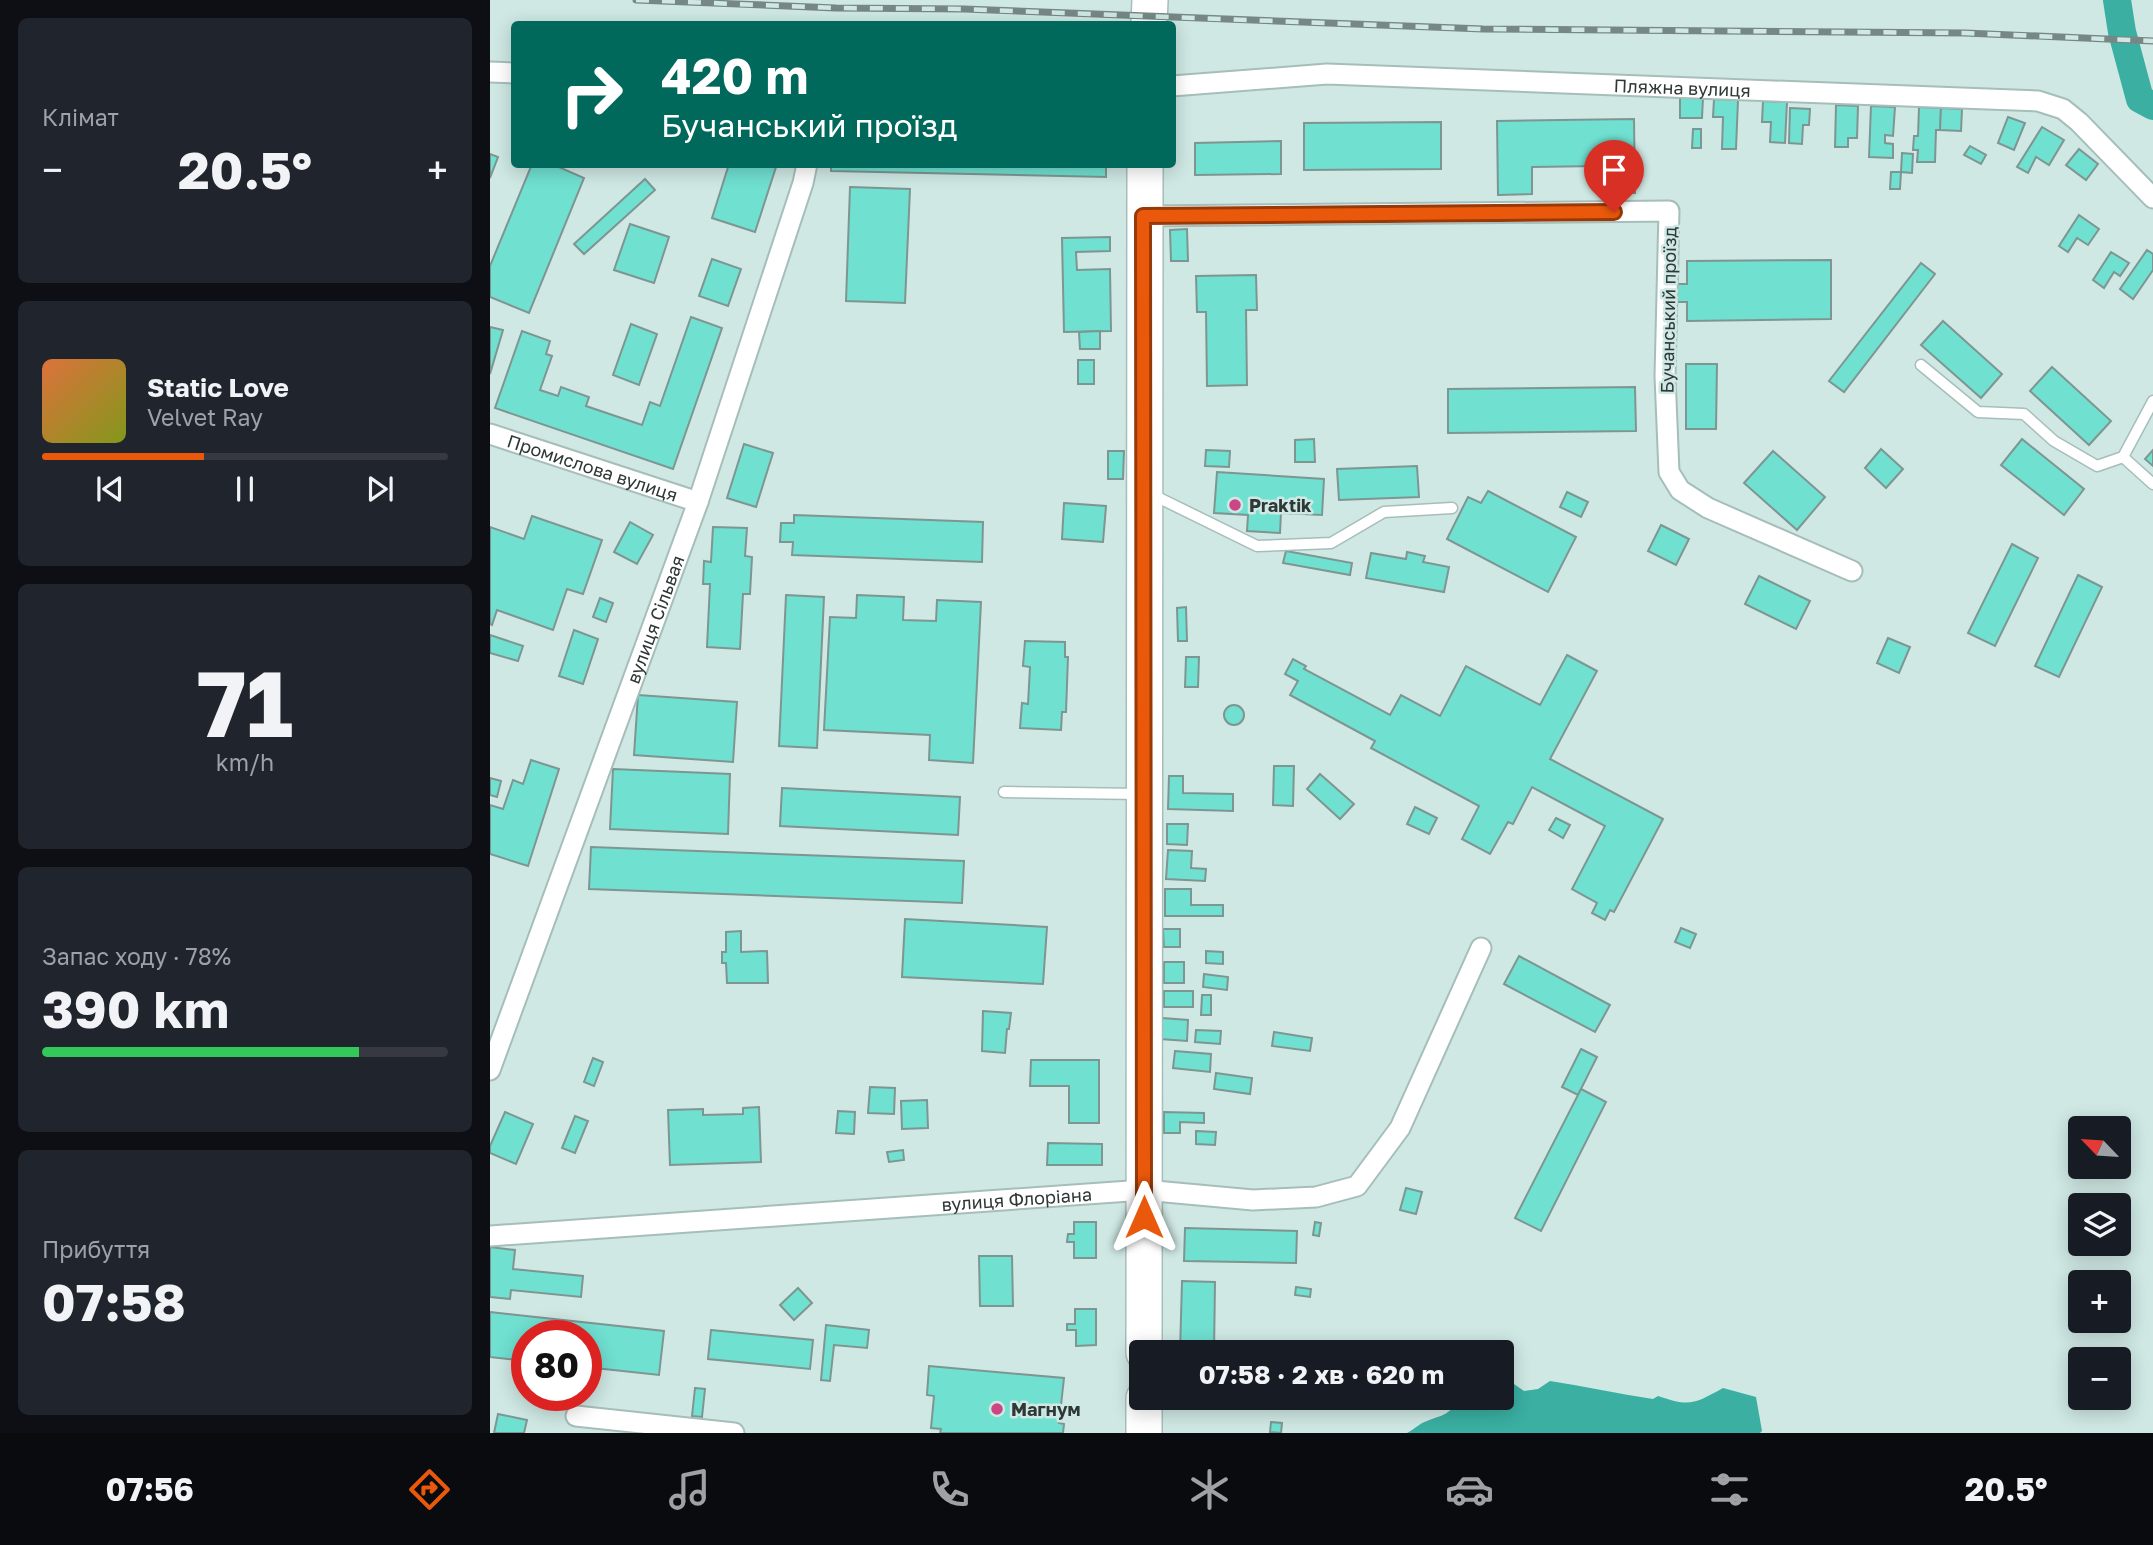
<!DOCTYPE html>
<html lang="uk">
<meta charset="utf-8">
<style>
:root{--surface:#171b24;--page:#20242c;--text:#f1f3f6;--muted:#9ea1a6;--line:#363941;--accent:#ea580c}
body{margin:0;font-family:"Golos Text",sans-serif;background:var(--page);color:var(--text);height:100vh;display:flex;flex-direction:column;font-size:26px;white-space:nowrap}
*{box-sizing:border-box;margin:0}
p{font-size:23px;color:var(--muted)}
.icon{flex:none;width:38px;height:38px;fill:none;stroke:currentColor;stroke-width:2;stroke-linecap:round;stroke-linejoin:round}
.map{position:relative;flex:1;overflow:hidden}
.panel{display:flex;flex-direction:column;gap:18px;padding:18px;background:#0d0f14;width:490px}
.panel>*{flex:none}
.banner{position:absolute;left:21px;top:21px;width:665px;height:147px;border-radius:7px;box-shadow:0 4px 18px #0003;background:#00695c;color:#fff;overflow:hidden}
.needle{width:46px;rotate:295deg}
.fabs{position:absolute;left:1578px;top:1116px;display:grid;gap:14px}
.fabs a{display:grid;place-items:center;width:63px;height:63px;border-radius:7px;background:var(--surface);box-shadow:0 4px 18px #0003;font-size:35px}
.speed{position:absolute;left:21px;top:1320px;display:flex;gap:14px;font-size:35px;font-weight:700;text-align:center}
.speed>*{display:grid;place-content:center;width:91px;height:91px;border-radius:50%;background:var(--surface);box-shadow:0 4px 18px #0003;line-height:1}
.speed .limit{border:10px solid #d22;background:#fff;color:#111}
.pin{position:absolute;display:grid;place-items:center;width:60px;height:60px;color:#fff;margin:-72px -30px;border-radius:50% 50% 50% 0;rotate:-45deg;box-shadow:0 0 7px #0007}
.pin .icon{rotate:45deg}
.me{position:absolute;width:77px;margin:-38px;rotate:0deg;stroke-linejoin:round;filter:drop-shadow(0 0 5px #0008)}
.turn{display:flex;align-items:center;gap:24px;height:147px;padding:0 35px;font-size:32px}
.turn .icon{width:91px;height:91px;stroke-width:2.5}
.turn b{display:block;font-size:49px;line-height:60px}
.big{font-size:52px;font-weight:700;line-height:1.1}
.panel .card{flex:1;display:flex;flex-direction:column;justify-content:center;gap:10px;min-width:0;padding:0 24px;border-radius:10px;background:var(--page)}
.panel .dial{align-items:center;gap:0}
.dial b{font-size:91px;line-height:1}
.song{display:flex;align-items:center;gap:21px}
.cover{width:84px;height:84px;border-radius:10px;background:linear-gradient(135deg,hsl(20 70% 55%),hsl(70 70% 35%))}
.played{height:7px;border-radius:4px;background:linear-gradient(90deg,var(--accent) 40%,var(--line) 40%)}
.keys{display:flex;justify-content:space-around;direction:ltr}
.heat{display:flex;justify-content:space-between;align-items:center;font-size:38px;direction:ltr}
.charge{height:10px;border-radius:5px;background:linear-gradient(90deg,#34c759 78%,var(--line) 0)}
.trip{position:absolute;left:639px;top:1340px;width:385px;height:70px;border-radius:7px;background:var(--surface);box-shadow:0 4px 18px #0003;font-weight:700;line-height:70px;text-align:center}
.tab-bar{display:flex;height:112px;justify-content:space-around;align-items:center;background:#090b0e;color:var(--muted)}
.tab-bar .icon{width:49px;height:49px}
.tab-bar .current{color:var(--accent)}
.tab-bar b{font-size:32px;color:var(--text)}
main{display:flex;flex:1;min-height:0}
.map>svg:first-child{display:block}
</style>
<main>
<section class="panel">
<div class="card"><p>Клімат</p>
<div class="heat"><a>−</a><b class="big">20.5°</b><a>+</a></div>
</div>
<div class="card">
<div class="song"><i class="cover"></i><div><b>Static Love</b><p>Velvet Ray</p></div></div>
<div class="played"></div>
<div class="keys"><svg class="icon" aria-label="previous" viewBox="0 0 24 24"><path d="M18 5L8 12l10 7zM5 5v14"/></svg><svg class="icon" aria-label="pause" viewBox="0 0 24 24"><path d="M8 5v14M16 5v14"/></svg><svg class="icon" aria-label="next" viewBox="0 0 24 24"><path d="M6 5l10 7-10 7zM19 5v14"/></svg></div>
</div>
<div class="card dial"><b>71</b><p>km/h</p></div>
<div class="card"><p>Запас ходу · 78%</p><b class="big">390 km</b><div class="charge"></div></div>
<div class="card"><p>Прибуття</p><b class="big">07:58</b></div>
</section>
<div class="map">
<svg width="1663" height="1433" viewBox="0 0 1663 1433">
<rect width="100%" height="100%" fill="#cfe8e4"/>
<path fill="#3aafa2" d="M1012,1365L1021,1367L1012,1381L1024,1384L1034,1391L1048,1389L1060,1381C1094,1386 1128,1394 1163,1399L1168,1396C1200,1407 1204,1404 1233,1388L1266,1397L1272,1431L1270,1433H917C923,1430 930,1423 937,1421C954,1414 959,1416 969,1398H1012Z"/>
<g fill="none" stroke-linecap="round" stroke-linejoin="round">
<polyline stroke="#3aafa2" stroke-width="28" points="1627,0 1632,32 1650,99 1663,106"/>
</g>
<g fill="#70e0d1" stroke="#7e9692" stroke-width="2">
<polygon points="1190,97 1213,98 1212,118 1190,118"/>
<polygon points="1224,99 1248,100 1246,149 1232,149 1233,117 1223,117"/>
<polygon points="1273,101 1297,102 1295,143 1280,142 1281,122 1272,122"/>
<polygon points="1346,105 1368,106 1367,138 1358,138 1358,147 1345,147"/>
<polygon points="1381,106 1405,107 1403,136 1395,135 1395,143 1403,144 1403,158 1379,157"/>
<polygon points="1429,107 1451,108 1450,130 1446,130 1445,162 1427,162 1428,150 1423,150 1424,136 1428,136"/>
<polygon points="1300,108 1320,109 1319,125 1313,125 1312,144 1299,143"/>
<polygon points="1451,108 1472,109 1471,131 1450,130"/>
<polygon points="1518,117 1535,123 1524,150 1508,143"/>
<polygon points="1144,119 1145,193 1110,193 1109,166 1042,167 1042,194 1008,195 1007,121"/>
<polygon points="951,122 951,169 814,170 814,123"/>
<polygon points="1552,127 1574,140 1559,165 1546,157 1538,173 1527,167"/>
<polygon points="1203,129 1211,129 1211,148 1202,148"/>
<polygon points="791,141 791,174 705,175 705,143"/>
<polygon points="1480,146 1496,155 1491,164 1474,155"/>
<polygon points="1589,149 1608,164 1596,180 1576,165"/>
<polygon points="1412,153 1423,154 1422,173 1411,172"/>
<polygon points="0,154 8,157 0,178"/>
<polygon points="42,164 62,164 94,178 39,313 0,297 0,266"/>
<polygon points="239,164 287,164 265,232 222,218"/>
<polygon points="341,164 616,164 616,177 341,171"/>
<polygon points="1401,172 1411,172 1410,189 1400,189"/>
<polygon points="155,179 165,190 94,254 84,244"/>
<polygon points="360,187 420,189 415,303 356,301"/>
<polygon points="1589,215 1609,229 1598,245 1587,238 1578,252 1569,246"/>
<polygon points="140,224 179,237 164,283 124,270"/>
<polygon points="697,229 698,261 681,261 680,230"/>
<polygon points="620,237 620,251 586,252 587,270 620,269 621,331 574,332 572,238"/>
<polygon points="1657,250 1663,254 1663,270 1643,299 1630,289"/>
<polygon points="1621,252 1639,263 1630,276 1624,272 1614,288 1603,280"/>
<polygon points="222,259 251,269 238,306 209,296"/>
<polygon points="1341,260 1341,319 1197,321 1197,302 1185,302 1185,284 1197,284 1197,261"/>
<polygon points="1431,263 1445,274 1354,392 1339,381"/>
<polygon points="766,275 767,310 756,310 757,385 717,386 716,312 707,312 706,276"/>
<polygon points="201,317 232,328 183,469 5,408 32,331 60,341 56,354 62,356 50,390 68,396 71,387 99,397 96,406 152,425 160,402 170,406"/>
<polygon points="1453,321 1512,374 1491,398 1431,345"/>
<polygon points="141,324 167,334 149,385 123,375"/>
<polygon points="0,327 13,330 0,374"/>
<polygon points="610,331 610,349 590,349 589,332"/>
<rect x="588" y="360" width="16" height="24"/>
<polygon points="1196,364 1227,364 1226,429 1196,429"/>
<polygon points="1562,367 1621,421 1599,445 1540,391"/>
<polygon points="1145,387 1146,431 958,433 958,389"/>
<polygon points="824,439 825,462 805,462 805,440"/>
<polygon points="1532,439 1594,489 1574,515 1511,465"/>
<polygon points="254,444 283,453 266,507 237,498"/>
<polygon points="1391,449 1413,469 1396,488 1375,468"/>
<polygon points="716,450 740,451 739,467 715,466"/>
<polygon points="1663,450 1663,466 1655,459"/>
<polygon points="618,451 634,451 633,479 618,479"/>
<polygon points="1283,451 1335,497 1307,530 1254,483"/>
<polygon points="927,466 929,497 849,500 847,469"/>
<polygon points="727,472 834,479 832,515 791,513 790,533 757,531 758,515 724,513"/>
<polygon points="998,491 1086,537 1058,592 957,539 978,497 991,503"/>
<polygon points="1077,492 1098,502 1091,517 1070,507"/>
<polygon points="574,503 616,506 613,542 572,539"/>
<polygon points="304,515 493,522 492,562 302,555 303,542 290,542 291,523 304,523"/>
<polygon points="42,516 112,540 93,594 77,589 63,630 7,610 2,625 0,624 0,527 34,539"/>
<polygon points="140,522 163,535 147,564 124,552"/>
<polygon points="1171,525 1199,539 1186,565 1158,551"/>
<polygon points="223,527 257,528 255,556 262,557 260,594 253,594 250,649 217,647 220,584 213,584 214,561 221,562"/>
<polygon points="1522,544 1548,558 1505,646 1478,633"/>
<polygon points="796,551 862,563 860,575 793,563"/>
<polygon points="917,552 935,556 933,562 959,567 954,592 876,578 881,553 916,559"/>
<polygon points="1588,575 1612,587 1569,677 1545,666"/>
<polygon points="1269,576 1320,601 1306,629 1255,604"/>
<polygon points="296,595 334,597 327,748 289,746"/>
<polygon points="367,595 414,597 413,620 446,621 447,600 491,602 483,763 439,760 440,735 334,730 340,617 366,618"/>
<polygon points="110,598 123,603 116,622 103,617"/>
<polygon points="696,607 697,641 688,641 687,608"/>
<polygon points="84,630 108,639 93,684 69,676"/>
<polygon points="0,635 33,646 28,661 0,653"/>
<polygon points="1398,638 1420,647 1409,673 1387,663"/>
<polygon points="535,641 575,642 575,657 578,657 576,712 572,712 571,730 530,728 532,703 538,704 540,667 533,666"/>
<polygon points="1077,655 1107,671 1060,759 1173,819 1124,912 1120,910 1115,920 1102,913 1107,903 1082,889 1115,826 1042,787 1023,824 1018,822 1000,854 972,839 989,806 881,748 885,741 800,695 808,681 795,674 803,659 816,666 814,669 900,715 911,695 950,716 976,666 1050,705"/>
<polygon points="696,657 709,657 708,687 695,687"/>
<polygon points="148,695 247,702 243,762 144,755"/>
<circle cx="744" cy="715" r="10"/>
<polygon points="41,760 69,769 38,866 0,854 0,805 13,809 23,780 33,784"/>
<polygon points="784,766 804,766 803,806 783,805"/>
<polygon points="123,769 240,774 238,834 120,829"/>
<polygon points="830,774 864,804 850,819 817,789"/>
<polygon points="679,776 693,776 693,793 743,794 743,811 678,809"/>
<polygon points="0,778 11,781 7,797 0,795"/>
<polygon points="292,788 470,797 468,835 290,826"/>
<polygon points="925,807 947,818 939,834 917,824"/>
<polygon points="1066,818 1080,825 1073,838 1059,830"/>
<polygon points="677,824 698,824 697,845 677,844"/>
<polygon points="101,847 474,861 472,903 99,889"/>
<polygon points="678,850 702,851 701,868 716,869 715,881 676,879"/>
<polygon points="675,889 701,889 701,905 733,905 733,916 675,916"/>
<polygon points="415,919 557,927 553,984 412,977"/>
<polygon points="1191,928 1206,934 1200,948 1185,942"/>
<polygon points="673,929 690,929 690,947 674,947"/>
<polygon points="251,931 251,952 277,951 278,983 237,983 236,963 232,963 232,952 236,952 236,932"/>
<polygon points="716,951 733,952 733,964 716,963"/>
<polygon points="1029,956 1120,1005 1105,1032 1014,984"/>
<rect x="674" y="962" width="20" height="21"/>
<polygon points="714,974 738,977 737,990 713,987"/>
<rect x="674" y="991" width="29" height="16"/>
<polygon points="712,995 721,995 721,1015 711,1015"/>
<polygon points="493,1011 521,1013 519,1029 517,1029 515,1053 492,1051"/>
<polygon points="672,1018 698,1020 697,1041 670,1039"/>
<polygon points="706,1030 731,1031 730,1044 705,1042"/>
<polygon points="784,1032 822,1038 820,1051 782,1046"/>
<polygon points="1091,1049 1107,1057 1088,1095 1072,1087"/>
<polygon points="685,1051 721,1054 720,1072 683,1068"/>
<polygon points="103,1058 113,1062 104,1086 94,1082"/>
<polygon points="541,1060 609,1060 609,1123 579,1123 579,1086 540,1086"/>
<polygon points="726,1073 762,1078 760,1094 724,1089"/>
<polygon points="380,1087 405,1088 404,1114 378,1113"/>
<polygon points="1091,1089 1116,1102 1051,1231 1025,1218"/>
<polygon points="437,1100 438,1128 412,1129 411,1101"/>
<polygon points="269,1107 271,1162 180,1165 178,1110 213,1109 213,1115 253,1114 253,1108"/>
<polygon points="348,1111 365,1112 364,1134 346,1133"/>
<polygon points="15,1112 43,1124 26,1164 0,1153 0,1146"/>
<polygon points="674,1112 714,1113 714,1123 690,1122 690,1133 674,1133"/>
<polygon points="85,1116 98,1121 85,1153 72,1148"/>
<polygon points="706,1131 726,1132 725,1145 706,1144"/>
<polygon points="558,1143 612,1144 612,1165 557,1165"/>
<polygon points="413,1150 414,1160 399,1162 397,1152"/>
<polygon points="916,1188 932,1192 926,1214 910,1210"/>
<polygon points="584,1222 606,1222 606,1258 584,1258 584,1242 577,1242 578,1234 584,1234"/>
<polygon points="825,1222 831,1223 829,1236 823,1235"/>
<polygon points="695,1228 807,1231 806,1263 694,1261"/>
<polygon points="0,1247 25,1250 23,1269 93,1276 91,1297 21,1290 20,1299 0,1297"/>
<polygon points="489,1256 522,1256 523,1306 490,1306"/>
<polygon points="692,1281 725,1282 724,1353 690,1353"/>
<polygon points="806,1287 821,1289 820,1297 805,1295"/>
<polygon points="308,1288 322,1303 304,1320 290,1305"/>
<polygon points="585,1309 606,1309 606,1345 586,1346 586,1330 577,1330 577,1324 585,1324"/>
<polygon points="0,1312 174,1331 169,1375 96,1367 96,1335 37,1335 37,1361 0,1357"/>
<polygon points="336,1325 379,1330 377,1348 344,1345 340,1381 331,1380"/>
<polygon points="221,1330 323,1340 320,1369 218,1359"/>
<polygon points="439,1366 574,1378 569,1423 574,1424 573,1433 450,1433 451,1429 441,1428 444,1396 437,1395"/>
<polygon points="205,1388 215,1389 212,1417 202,1416"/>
<polygon points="777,1398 785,1398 786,1405 777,1405"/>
<polygon points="8,1414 37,1420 34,1433 4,1433"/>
<polygon points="781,1422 792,1423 791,1433 780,1432"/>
</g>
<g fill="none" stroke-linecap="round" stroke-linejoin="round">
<g stroke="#a6beba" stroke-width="13">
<g id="lane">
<polyline points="1431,365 1488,412 1534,414 1564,441 1607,466 1633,457 1663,401"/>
<polyline points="1633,457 1663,484"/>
<polyline points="661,494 767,546 841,543 894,512 962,508"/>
<polyline points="514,792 650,794"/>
</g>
</g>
<g stroke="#a6beba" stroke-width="23">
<g id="street">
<polyline points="0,72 24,73"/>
<path id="s1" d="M682,86L837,74L1548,101L1573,109L1589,122L1663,198"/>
<polyline points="653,216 1179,211 1175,376 1179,472 1190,490 1218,508 1362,571"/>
<path id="s2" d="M0,434L208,502"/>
<path id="s3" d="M0,1070L208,502L313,183L317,164"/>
<path id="s4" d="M0,1236L654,1190L763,1200L826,1197L867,1186L910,1128L991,948"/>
<polyline points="86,1416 244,1433"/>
</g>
</g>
<g stroke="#a6beba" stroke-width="38">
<g id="highway">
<polyline points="659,24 660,0"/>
<polyline points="654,1353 655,164"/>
<polyline points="654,1398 654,1433"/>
</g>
</g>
<use href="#lane" stroke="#fff" stroke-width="10"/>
<use href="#street" stroke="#fff" stroke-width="19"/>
<use href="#highway" stroke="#fff" stroke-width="35"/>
<g stroke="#768784" stroke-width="7">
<polyline id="rail" points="146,0 346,8 474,9 993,29 1475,33 1663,41"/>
</g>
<use href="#rail" stroke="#cfe8e4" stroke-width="4.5" stroke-dasharray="13" stroke-linecap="butt"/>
</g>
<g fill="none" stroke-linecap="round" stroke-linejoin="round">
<g stroke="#983908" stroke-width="18">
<polyline id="route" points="654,1217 653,216 1124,212"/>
</g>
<use href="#route" stroke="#ea580c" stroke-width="12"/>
</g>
<g fill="#cc4685" stroke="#cfe8e4" stroke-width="2.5">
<circle cx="745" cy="505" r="7"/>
<circle cx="507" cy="1409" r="7"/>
</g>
<g text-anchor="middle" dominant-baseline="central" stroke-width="5" stroke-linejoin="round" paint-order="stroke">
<g font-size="18" fill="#2e3836" stroke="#cfe8e4">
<text stroke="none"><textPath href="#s1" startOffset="511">Пляжна вулиця</textPath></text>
<text transform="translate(1178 310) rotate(-89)">Бучанський проїзд</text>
<text stroke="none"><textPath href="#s2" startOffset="108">Промислова вулиця</textPath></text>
<text stroke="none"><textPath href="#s3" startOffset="480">вулиця Сільвая</textPath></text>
<text stroke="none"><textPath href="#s4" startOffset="528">вулиця Флоріана</textPath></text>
</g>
<g font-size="18" font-weight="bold" fill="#2e3836" stroke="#cfe8e4" text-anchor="start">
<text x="759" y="505">Praktik</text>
<text x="521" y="1409">Магнум</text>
</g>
</g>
</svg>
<div class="fabs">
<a><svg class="needle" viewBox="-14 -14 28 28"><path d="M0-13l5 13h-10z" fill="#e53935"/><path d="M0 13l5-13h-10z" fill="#9ea1a6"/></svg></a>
<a><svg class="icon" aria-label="layers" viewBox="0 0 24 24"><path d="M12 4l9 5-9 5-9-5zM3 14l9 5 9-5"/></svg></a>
<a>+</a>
<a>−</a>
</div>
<div class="speed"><div class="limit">80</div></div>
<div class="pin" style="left:1124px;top:212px;background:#d93025"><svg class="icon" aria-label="arrive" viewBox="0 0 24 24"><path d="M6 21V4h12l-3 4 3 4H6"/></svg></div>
<svg class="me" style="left:654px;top:1217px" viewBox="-20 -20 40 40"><path d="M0-17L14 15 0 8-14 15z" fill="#ea580c" stroke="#fff" stroke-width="4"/></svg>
<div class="trip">07:58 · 2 хв · 620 m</div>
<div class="banner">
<div class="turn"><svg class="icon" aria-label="right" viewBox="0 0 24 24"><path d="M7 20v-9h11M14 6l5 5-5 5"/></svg><div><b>420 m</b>Бучанський проїзд</div></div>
</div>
</div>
</main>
<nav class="tab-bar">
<b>07:56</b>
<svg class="icon current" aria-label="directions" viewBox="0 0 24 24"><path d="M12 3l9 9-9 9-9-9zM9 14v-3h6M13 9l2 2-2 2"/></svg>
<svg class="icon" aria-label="music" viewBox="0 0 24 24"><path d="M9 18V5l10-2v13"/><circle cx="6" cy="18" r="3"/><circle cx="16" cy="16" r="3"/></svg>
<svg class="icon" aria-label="phone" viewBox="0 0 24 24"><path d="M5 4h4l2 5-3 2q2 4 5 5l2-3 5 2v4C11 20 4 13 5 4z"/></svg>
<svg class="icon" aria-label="climate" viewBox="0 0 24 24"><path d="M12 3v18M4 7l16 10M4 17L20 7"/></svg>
<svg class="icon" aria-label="car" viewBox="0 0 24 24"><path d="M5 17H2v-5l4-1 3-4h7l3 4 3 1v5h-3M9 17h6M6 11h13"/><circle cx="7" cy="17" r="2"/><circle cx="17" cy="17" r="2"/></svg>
<svg class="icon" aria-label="filters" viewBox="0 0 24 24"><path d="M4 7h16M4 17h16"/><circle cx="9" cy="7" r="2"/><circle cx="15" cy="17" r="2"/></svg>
<b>20.5°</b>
</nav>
